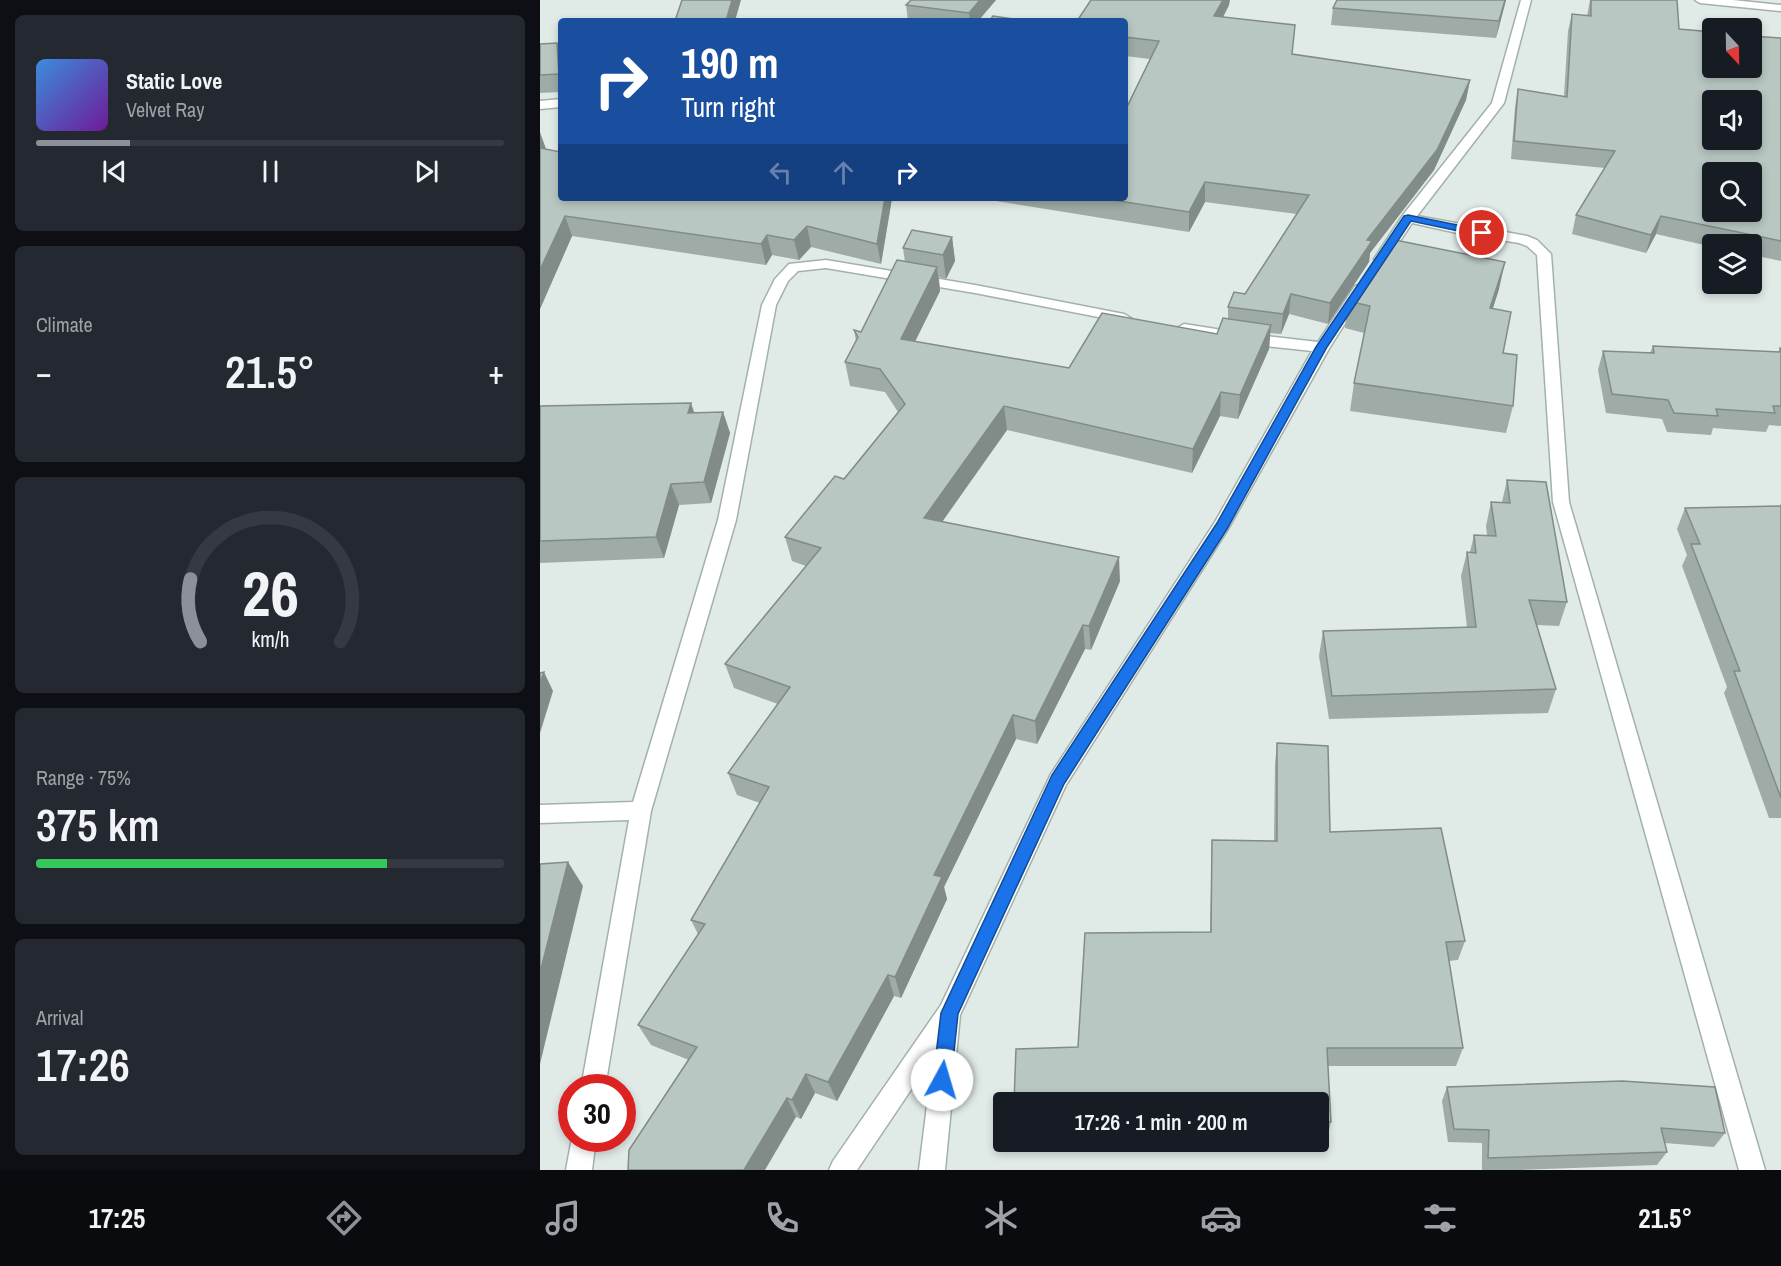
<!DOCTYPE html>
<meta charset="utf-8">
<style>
:root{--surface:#171b24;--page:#242831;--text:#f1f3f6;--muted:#9ea1a6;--line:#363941;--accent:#8c9099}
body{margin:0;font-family:"Archivo Narrow",sans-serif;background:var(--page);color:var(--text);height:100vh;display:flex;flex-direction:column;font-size:22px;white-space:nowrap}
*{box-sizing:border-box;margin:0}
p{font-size:20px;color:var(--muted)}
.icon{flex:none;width:33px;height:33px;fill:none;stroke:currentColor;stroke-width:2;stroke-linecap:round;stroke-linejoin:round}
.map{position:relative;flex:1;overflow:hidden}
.side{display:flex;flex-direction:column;gap:15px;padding:15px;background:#0d0f14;width:540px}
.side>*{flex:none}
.guide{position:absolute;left:18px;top:18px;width:570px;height:183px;border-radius:6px;box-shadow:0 3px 9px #0003;background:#1a4fa0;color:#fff;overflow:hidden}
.needle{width:39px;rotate:158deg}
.controls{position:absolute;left:1162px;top:18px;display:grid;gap:12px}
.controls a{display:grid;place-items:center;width:60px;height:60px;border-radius:6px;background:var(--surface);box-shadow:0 3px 9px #0003;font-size:30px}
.speed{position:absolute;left:18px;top:1074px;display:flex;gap:12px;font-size:30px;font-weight:700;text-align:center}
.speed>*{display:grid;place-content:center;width:78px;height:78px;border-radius:50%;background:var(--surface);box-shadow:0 3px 9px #0003;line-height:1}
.speed .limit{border:9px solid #d22;background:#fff;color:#111}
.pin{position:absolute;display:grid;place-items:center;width:51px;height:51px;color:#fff;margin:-26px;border:3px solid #fff;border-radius:50%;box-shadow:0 2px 6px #0007}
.me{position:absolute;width:66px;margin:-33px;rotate:6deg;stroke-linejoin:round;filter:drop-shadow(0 0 4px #0008)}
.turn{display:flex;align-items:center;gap:21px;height:126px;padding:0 24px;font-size:27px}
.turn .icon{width:78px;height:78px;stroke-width:2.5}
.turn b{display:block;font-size:42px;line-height:51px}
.lanes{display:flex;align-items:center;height:57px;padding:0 24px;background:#0003;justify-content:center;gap:30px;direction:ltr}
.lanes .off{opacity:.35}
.big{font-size:45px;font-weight:600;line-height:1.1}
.side .widget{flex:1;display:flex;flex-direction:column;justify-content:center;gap:9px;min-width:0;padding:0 21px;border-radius:9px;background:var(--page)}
.side .dial{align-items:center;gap:0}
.dial svg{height:156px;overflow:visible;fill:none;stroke:var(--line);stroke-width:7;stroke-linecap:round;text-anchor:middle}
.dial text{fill:var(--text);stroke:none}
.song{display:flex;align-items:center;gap:18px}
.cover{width:72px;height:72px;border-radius:9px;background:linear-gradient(135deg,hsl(210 70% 55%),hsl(280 70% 35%))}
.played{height:6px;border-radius:3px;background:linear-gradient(90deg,var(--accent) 20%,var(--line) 20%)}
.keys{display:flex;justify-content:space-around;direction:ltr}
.heat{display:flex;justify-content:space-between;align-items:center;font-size:33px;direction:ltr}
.charge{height:9px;border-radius:4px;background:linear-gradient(90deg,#34c759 75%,var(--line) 0)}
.trip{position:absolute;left:453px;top:1092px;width:336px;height:60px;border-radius:6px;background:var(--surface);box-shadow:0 3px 9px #0003;font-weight:600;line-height:60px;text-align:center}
.dock{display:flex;height:96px;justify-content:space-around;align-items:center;background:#090b0e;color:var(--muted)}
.dock .icon{width:42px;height:42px}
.dock .current{color:var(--accent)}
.dock b{font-size:27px;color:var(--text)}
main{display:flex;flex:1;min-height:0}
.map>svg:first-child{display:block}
</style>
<main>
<section class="side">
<div class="widget">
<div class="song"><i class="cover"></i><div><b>Static Love</b><p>Velvet Ray</p></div></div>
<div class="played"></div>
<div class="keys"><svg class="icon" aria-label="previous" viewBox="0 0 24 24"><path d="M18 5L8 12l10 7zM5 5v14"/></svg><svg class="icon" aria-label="pause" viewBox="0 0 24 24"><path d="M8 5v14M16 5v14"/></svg><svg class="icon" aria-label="next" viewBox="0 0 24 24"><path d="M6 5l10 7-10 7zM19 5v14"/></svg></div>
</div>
<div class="widget"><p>Climate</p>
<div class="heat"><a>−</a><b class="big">21.5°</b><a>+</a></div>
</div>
<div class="widget dial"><svg viewBox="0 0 100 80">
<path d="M14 69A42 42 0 1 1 86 69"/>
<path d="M14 69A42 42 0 0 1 9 37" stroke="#8c9099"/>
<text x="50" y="56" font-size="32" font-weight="700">26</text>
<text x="50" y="72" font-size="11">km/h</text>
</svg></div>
<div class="widget"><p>Range · 75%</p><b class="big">375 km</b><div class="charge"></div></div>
<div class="widget"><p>Arrival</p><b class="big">17:26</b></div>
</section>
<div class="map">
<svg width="1241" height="1170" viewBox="0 0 1241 1170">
<rect width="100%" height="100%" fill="#e0eae6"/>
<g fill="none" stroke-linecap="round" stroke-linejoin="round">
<g stroke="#a3b1ad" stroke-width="3">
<g id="minor">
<polygon points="981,0 991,0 964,103 877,216 987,236 997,240 1011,254 1029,502 1225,1170 1199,1170 1013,502 997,255 987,246 979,243 922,234 872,223 846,262 841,263 834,259 863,215 952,103"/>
<polygon points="21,99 21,107 0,109 0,101"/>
<polygon points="286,260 435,285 584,314 591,318 584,322 435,293 286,268 258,271 248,281 236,305 196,520 111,811 65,1088 41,1088 89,820 0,823 0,805 93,802 178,520 222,305 235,279 249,264"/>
<polygon points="820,285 827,289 790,347 688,529 526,785 420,1015 405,1170 379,1170 393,1057 317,1170 289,1170 293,1161 401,1005 511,774 675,522 772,351 708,344 644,332 637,328 644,324 708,334 778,342 815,286"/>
<polygon points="32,1138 56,1138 52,1170 26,1170"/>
</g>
</g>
<g stroke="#a3b1ad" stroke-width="3">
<polygon id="tertiary" points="1155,0 1193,0 1241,5 1241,11 1160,3"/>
</g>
<use href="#minor" fill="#fff" fill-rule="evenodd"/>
<use href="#tertiary" fill="#fff" fill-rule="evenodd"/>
</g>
<g fill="#9eaba7">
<polygon points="371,0 456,0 438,21 368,21 366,5"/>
<polygon points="797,0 966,0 956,38 791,25 793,8"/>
<polygon points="1050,0 1139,29 1241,38 1241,261 1212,255 1212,244 1173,244 1173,247 1116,234 1106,253 1032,234 1036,215 1065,168 971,159 975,107 978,89 1024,96 1028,31 1032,14 1047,16"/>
<polygon points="689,5 683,17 753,54 930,80 926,100 894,170 830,253 829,262 788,324 749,314 741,334 730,333 729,349 698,419 680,416 652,473 467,430 402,521 580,581 551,650 545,649 497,744 476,739 404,887 407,899 361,998 354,996 297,1101 275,1093 261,1119 256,1117 149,1060 111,1045 98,1025 158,934 151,920 220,803 197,795 188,773 238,704 194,688 185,664 266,566 252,561 245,537 304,479 358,412 345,392 310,386 305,362 316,341 314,330 321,332 365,262 363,248 412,237 415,261 406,279 399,277 400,291 375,341 529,368 677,334 688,319 688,307 705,294 757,214 665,202 649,232 437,198 585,198 610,59 585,56 585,21"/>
<polygon points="17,43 21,55 21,92 0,93 0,44"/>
<polygon points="0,132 6,149 21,198 352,198 341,264 271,247 259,260 232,255 226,265 32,236 0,309"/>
<polygon points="959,289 953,308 963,353 973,406 966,433 810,411 814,383 824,333 805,328 808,301"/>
<polygon points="1113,346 1238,352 1240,348 1241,348 1241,426 1229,425 1226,432 1173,428 1171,435 1127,432 1122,419 1066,413 1058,370 1063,351 1110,353"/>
<polygon points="0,406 154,412 183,412 190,433 171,503 139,505 124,558 0,563"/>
<polygon points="967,480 1027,602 1019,626 997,625 1016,689 1008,713 789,719 779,656 783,631 927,627 921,576 927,552 930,552 934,535 947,535 946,526 951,502 962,502"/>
<polygon points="1241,503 1241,818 1229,818 1184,693 1187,687 1142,566 1147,555 1137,529 1145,508 1240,506"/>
<polygon points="737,743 790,832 925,941 918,960 909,961 923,1048 916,1066 788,1066 791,1122 787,1139 778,1138 778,1102 538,1047 670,932 672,840 734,841 735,764"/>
<polygon points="907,1087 1185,1133 1174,1147 1125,1143 1127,1152 1117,1165 980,1170 942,1170 942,1143 908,1142 902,1101"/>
</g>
<g fill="#818b88">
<polygon points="192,0 201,0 195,21 186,21"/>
<polygon points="440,0 456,0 438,21 430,21 429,13"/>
<polygon points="683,0 690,0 689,5 674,35 674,16"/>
<polygon points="965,0 966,0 956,38 959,21"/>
<polygon points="17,43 21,55 21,80 19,74"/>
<polygon points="930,80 926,100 894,170 830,253 829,262 788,324 790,303 827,240"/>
<polygon points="0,133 7,152 0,155"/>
<polygon points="665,182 665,202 649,232 649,212"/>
<polygon points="345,198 352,198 341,264 337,244"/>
<polygon points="25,216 32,236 0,309 0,270"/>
<polygon points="1121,216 1116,234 1106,253 1111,235"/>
<polygon points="267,226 271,247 259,260 254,240"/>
<polygon points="227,235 232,255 226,265 221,244"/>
<polygon points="412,237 415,261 406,279 403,255"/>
<polygon points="965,262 959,289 944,335 950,308"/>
<polygon points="397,267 400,291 365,362 361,339"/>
<polygon points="751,294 749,314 741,334 743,314"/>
<polygon points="731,325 729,349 698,419 700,395"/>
<polygon points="681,392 680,416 652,473 653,449"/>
<polygon points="151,403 158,424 148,413"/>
<polygon points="464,406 467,430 388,542 384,518"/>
<polygon points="183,412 190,433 171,503 164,482"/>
<polygon points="131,484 139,505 124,558 116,537"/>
<polygon points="579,557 580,581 551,650 549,626"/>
<polygon points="543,625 545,649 497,744 495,721"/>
<polygon points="4,672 13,691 0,733 0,683"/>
<polygon points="473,715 476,739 404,887 407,899 361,998 355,977 394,875"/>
<polygon points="28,862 43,886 0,1064 0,973"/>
<polygon points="348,975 354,996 297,1101 288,1082"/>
<polygon points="266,1074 275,1093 261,1119 252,1100"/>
<polygon points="247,1098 256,1117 225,1170 204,1170"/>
</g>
<g fill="#b8c7c2" stroke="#818b88" stroke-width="1.5" fill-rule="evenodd">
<polygon points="142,0 192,0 186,21 135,21"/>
<polygon points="371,0 440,0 429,13 366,5"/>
<polygon points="551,0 683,0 674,16 755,25 752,54 930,80 897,150 827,240 832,241 790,303 751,294 743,314 688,307 694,292 705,294 769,195 665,182 649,212 560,198 585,198 585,111 619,41 585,37 585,21 537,21"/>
<polygon points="797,0 965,0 959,21 793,8"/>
<path d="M1051,0H1137L1139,29L1173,32V68H1212V36L1241,38V241L1121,216L1111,235L1036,215L1075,151L974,141L978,89L1027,97L1032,14L1051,16ZM1173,100H1212V140H1173ZM1173,172H1212V212H1173Z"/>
<polygon points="453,16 486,21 449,21"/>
<polygon points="17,43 19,74 0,75 0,44"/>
<polygon points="0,148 21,152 21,198 345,198 337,244 267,226 254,240 227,235 221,244 25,216 0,270"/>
<polygon points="372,230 412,237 403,255 363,248"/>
<polygon points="850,239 965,262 950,308 971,312 963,353 977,355 973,406 814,383 830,306 808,301"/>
<polygon points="357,260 397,267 361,339 529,368 562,313 677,334 683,318 731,325 700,395 681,392 653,449 464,406 384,518 579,557 549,626 543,625 495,721 473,715 394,875 402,877 355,977 348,975 288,1082 266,1074 252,1100 247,1098 204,1170 88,1170 89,1150 157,1047 98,1025 165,924 151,920 229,787 188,773 250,687 185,664 281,548 245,537 295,476 304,479 365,404 340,369 305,362 318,337 314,330 321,332"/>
<polygon points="1113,346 1241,352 1240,348 1241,348 1241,406 1233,406 1235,413 1176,409 1178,416 1134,413 1128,400 1072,394 1063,351 1114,353"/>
<polygon points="151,403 148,413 183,412 164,482 131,484 116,537 0,541 0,406"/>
<polygon points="967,480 1006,482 1027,602 989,600 1016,689 792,696 783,631 936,627 927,552 936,553 934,535 956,536 951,502 970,503"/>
<polygon points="1241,506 1241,798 1194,671 1200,671 1151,544 1160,544 1145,508"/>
<polygon points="4,672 0,683 0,673"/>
<polygon points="737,743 788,746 790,832 901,828 925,941 906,942 923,1048 787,1048 791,1122 778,1121 778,1102 474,1102 476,1049 538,1047 545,933 671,932 672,840 737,841"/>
<polygon points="28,862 0,973 0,864"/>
<polygon points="1082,1081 1175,1087 1185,1133 1121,1128 1127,1152 948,1158 949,1130 914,1129 907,1087"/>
</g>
<polygon fill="#1a73e8" stroke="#114b97" stroke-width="1.5" points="868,215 942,230 947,233 942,236 871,221 787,347 687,529 524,784 418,1014 411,1080 408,1087 402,1089 396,1087 393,1080 401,1013 512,775 677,523 776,347 864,216"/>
</svg>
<div class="controls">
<a><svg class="needle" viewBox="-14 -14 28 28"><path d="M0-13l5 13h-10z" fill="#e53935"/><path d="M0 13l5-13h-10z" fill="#9ea1a6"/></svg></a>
<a><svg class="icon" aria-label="sound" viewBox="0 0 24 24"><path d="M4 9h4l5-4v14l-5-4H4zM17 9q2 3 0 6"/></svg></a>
<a><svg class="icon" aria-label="search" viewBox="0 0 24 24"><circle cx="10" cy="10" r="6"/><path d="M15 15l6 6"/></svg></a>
<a><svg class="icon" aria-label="layers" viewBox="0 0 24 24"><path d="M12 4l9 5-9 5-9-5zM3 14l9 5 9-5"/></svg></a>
</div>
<div class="speed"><div class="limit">30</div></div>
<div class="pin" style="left:942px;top:233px;background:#d93025"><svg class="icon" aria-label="arrive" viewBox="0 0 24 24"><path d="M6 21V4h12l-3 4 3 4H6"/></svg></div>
<svg class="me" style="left:402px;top:1080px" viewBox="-20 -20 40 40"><circle r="19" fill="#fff"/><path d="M0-13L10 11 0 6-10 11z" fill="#1a73e8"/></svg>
<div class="trip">17:26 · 1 min · 200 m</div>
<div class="guide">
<div class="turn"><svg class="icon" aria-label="right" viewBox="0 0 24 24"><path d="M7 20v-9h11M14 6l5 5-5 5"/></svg><div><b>190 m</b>Turn right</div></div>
<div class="lanes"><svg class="icon off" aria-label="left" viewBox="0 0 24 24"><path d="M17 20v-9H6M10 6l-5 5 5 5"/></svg><svg class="icon off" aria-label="ahead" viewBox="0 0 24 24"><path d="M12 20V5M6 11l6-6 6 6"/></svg><svg class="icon" aria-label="right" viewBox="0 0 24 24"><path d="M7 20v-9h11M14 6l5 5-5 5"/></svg></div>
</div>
</div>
</main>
<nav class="dock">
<b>17:25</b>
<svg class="icon current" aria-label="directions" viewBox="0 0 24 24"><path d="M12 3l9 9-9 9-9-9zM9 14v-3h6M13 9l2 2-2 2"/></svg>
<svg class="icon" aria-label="music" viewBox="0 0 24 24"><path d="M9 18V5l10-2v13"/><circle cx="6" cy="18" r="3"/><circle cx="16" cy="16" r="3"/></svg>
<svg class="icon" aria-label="phone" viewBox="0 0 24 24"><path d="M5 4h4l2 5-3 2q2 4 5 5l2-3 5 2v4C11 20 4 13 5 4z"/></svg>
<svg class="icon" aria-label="climate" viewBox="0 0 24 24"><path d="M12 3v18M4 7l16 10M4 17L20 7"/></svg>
<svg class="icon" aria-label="car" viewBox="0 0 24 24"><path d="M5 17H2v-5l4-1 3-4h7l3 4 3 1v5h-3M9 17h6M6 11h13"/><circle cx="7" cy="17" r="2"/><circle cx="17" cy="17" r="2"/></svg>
<svg class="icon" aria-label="filters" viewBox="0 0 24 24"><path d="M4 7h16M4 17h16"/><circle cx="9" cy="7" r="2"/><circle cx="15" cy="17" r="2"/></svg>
<b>21.5°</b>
</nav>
